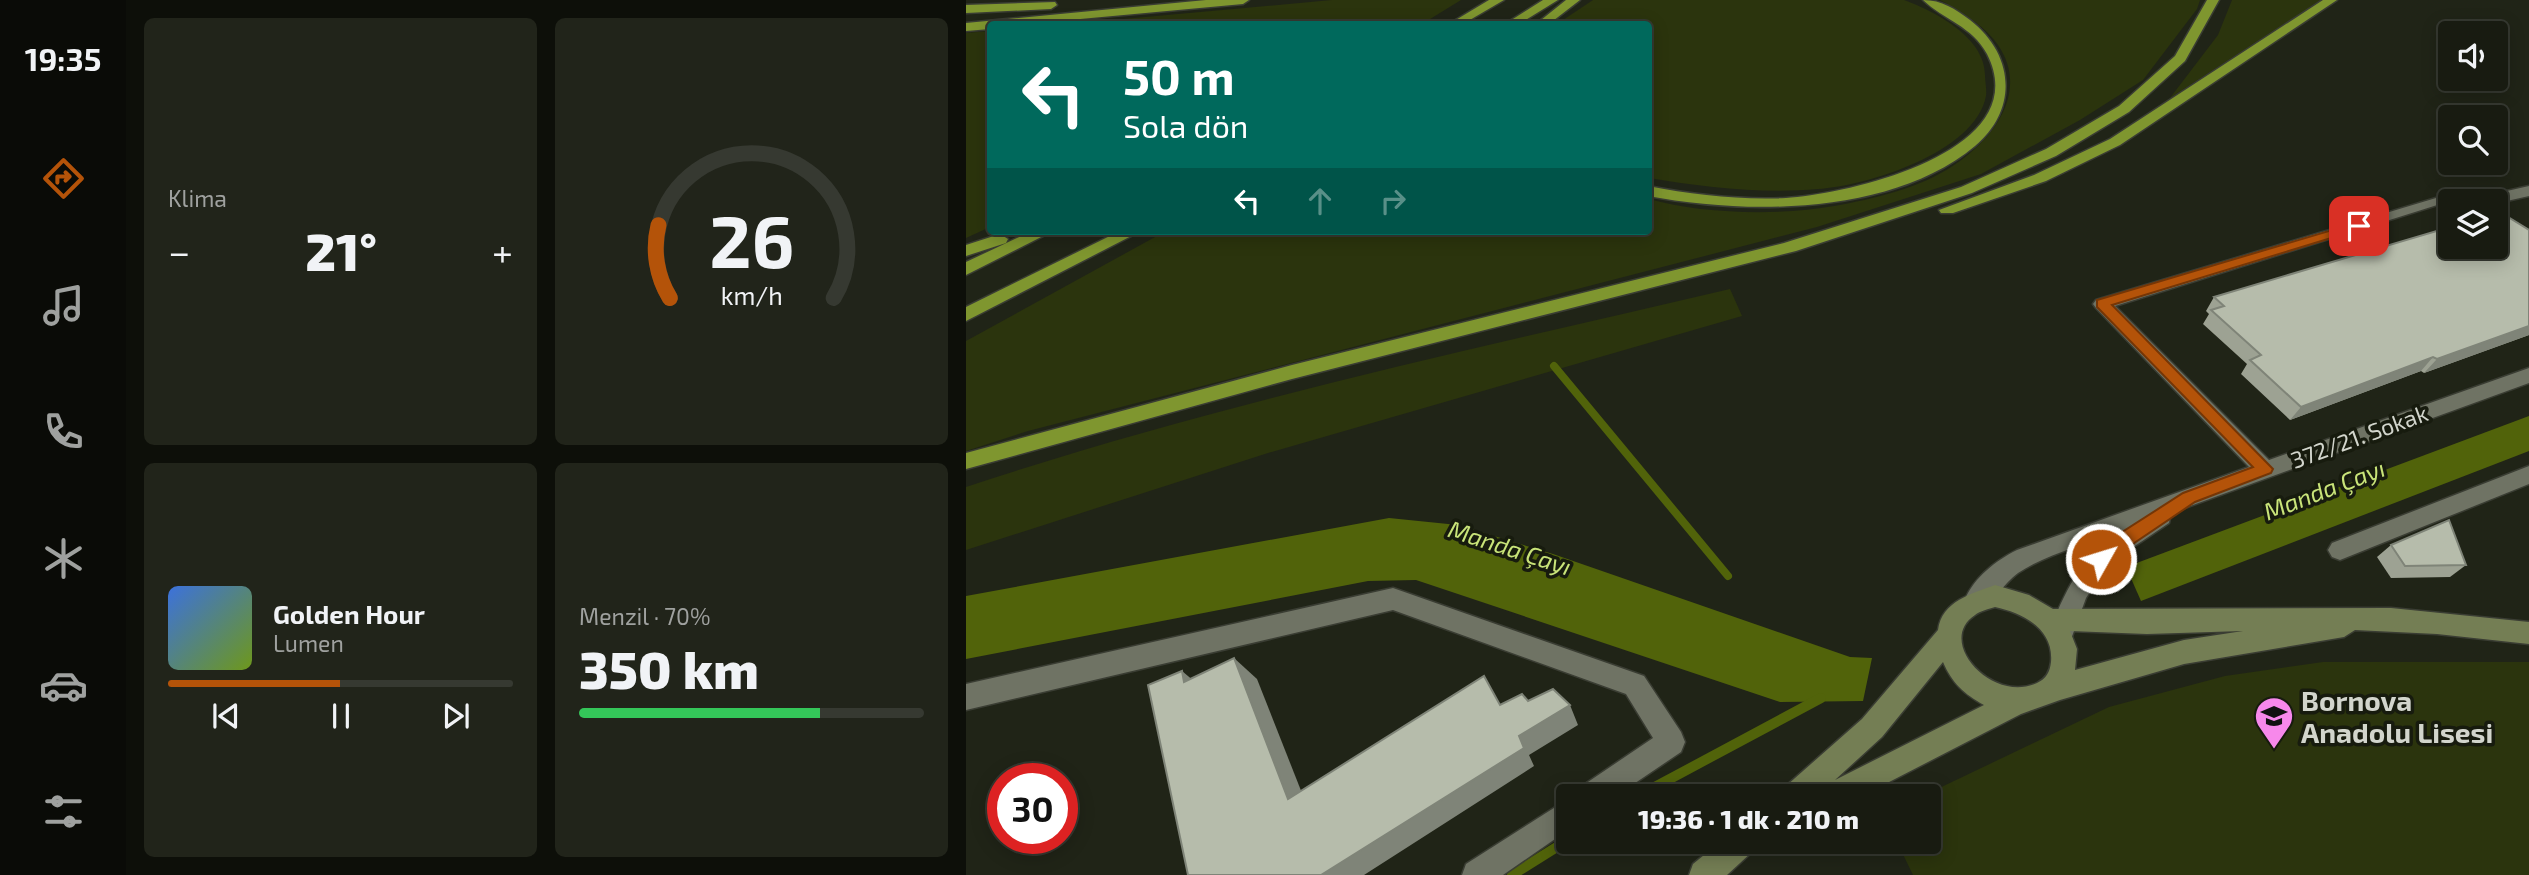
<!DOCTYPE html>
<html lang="tr">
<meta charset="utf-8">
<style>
:root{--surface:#181b11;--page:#21241a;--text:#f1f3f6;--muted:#9fa19f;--line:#363931;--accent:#b45309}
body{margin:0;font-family:"Exo 2",sans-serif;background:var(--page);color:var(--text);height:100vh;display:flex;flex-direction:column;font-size:26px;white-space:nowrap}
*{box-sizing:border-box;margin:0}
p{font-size:23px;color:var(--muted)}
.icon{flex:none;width:38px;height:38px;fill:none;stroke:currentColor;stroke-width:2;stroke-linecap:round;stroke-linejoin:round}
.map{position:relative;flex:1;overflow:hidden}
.details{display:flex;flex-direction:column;gap:18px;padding:18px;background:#0d0f09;width:840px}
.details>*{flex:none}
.top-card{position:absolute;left:21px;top:21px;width:665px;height:214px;border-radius:7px;box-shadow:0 4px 18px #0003,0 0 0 2px var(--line);background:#00695c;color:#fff;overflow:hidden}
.tools{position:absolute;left:1472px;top:21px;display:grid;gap:14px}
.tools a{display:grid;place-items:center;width:70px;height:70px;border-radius:7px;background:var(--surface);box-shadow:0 4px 18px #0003,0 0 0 2px var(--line);font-size:35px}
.speed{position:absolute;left:21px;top:763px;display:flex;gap:14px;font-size:35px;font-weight:700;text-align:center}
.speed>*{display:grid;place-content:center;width:91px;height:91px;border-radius:50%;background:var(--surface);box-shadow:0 4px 18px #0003,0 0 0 2px var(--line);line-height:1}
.speed .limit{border:10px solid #d22;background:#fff;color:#111}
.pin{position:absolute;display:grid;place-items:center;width:60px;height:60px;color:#fff;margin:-30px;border-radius:14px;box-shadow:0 4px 10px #0006}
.me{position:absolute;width:77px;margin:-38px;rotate:51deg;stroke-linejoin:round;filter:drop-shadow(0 0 5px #0008)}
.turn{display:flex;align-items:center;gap:24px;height:147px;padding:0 21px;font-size:32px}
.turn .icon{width:91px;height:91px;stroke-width:2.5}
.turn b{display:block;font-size:49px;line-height:60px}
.lanes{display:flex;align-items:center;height:66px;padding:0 21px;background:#0003;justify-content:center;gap:35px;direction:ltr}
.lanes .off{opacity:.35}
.big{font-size:52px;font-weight:800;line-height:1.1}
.details .widget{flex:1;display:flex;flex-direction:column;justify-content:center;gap:10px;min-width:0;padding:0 24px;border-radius:10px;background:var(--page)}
.details .dial{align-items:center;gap:0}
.dial svg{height:182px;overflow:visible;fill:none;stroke:var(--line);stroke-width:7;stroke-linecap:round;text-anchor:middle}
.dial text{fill:var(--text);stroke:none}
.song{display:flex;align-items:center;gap:21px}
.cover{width:84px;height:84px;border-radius:10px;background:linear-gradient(135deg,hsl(220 70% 55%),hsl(80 70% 35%))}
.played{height:7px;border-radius:4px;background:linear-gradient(90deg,var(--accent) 50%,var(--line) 50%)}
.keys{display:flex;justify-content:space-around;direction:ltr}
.heat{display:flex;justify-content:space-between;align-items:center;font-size:38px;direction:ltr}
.charge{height:10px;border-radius:5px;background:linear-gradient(90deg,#34c759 70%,var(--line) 0)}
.details .tiles{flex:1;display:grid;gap:18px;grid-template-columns:repeat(2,1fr)}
.trip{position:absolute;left:590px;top:784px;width:385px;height:70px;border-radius:7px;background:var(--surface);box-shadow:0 4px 18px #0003,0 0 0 2px var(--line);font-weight:800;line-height:70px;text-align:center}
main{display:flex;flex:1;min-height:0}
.dock{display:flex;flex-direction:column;width:126px;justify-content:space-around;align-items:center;background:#0a0b07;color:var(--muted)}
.dock .icon{width:49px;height:49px}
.dock .current{color:var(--accent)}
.dock b{font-size:32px;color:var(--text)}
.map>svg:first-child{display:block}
</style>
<main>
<nav class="dock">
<b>19:35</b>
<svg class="icon current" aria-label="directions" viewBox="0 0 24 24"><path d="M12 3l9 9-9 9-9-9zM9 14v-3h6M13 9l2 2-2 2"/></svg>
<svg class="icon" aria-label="music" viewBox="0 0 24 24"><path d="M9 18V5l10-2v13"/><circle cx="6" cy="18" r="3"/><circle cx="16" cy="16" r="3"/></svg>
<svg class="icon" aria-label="phone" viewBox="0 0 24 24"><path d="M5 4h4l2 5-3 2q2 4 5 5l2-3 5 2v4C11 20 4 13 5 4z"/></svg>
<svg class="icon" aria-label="climate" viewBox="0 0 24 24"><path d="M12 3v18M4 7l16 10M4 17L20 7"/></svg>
<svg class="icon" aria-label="car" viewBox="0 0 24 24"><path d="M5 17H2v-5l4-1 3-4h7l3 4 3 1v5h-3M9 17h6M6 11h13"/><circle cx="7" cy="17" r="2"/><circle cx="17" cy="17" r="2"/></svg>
<svg class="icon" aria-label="filters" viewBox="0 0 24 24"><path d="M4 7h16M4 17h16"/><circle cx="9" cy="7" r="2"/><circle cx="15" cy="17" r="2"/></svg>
</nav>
<section class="details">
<div class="tiles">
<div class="widget"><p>Klima</p>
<div class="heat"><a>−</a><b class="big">21°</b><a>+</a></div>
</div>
<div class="widget dial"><svg viewBox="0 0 100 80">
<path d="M14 69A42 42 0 1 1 86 69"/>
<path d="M14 69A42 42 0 0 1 9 37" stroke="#b45309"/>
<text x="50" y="56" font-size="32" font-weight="700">26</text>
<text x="50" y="72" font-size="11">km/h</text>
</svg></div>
<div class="widget">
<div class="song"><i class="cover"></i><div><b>Golden Hour</b><p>Lumen</p></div></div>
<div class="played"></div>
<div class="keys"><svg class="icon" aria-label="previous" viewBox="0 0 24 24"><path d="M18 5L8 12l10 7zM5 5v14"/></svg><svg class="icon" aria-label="pause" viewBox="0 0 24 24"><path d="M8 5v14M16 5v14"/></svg><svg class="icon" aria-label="next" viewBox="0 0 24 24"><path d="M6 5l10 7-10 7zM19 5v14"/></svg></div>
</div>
<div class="widget"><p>Menzil · 70%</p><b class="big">350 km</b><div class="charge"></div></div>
</div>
</section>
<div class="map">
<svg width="1563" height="875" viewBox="0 0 1563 875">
<rect width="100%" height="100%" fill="#202417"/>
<g fill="#2b340d">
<polygon points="366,0 495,0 456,24 102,24"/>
<path d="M627,0H938C968,11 1019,37 1019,75C1019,82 1021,90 1020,96C1009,153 900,186 852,189C796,194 737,187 683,178L682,24H591Z"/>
<path d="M974,0H1234L1231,9L1177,80L1114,120L1015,174L851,227L62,431L0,451V341L200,231H682L683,199C735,214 813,216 868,206C907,199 955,188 988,165C1027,139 1064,92 1032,45C1019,26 994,11 974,0Z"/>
<polygon points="1266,0 1355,0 1204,98 1252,35"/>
<polygon points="24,31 24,227 0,238 0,33"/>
<path d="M764,289L776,316L302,453L0,550V487C250,404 508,349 764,289Z"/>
<polygon points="1357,662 1563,662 1563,875 947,875 931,842 962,842 962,796 959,796 965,792 1143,707 1259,676"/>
</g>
<g fill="#51630a">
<polygon points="1563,416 1563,451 1175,601 1160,567"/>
<polygon points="423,518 492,525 587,554 884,657 906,658 897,701 814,702 450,580 402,581 0,659 0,596"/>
</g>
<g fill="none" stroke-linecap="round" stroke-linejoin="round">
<polyline stroke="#51630a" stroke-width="8" points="588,366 762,576"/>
<g stroke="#51630a" stroke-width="10">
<polyline points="672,796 855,698"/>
<polyline points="546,875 602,840"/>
</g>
<g stroke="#3a3d33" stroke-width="3">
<g id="street">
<path d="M1563,186V196L1532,203L1484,201L1149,306L1303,460L1563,368V383L1205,513L1203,523L1157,554L1137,572L1120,598L1104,642L1095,645L1086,642L1082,634C1099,592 1113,560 1150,533C1118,545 1081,554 1052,573C1037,584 1027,604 1011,610L1002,607L999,599C1009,577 1029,561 1051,550L1283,467L1130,308L1127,304L1130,300L1490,192L1532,193Z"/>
<polygon points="1563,466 1563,484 1374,560 1366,557 1362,550 1366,543"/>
<polygon points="427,588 678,676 715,732 719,742 715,752 650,796 612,796 616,786 687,738 660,694 427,610 0,710 0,684"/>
<polygon points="602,799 602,830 537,875 496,875 500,864"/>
</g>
</g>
<g stroke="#3a3d33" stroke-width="3">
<g id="secondary">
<path d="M1029,585L1063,595L1087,609L1425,608L1563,622V644L1471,634L1389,630L1378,637L1218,664L1094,700L1055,714L896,796H854L855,792L851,796H816L820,786L896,719L972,630C976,601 1005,594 1029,585ZM1029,607C1057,613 1088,629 1085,662C1084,672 1080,679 1071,683C1026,704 969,641 1009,615C1014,611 1023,609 1029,607ZM1104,631L1181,634L1277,631L1218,640L1109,670L1111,649ZM977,662C986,683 998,694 1018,705L869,780L916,737Z"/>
<polygon points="754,842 791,842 786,852 761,875 723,875 727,864"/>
</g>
</g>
<g stroke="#3a3d33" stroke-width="3">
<g id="highway">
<polygon points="240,0 283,0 277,4 60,24 24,24 24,29 0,31 0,23"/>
<polygon points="523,0 538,0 497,24 483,24"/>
<polygon points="577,0 592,0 553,24 539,24"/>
<polygon points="600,0 614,0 583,24 570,24"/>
<path d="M957,0C976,0 989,9 1004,20C1048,54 1053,109 1009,146C926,215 783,215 682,196V186C728,195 773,200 820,198C882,194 1071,152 1021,54C1006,26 978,20 957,0Z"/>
<polygon points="1241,0 1253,0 1219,61 1163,112 1090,156 1006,193 830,251 326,379 0,469 0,453 326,365 818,243 995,187 1080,149 1153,106 1209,56"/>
<polygon points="1357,0 1371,0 1154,145 1080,181 987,213 975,213 973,210 1068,175 1144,139"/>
<polygon points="89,2 91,5 85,9 0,13 0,5"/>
<polygon points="66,231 87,231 0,275 0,262"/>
<polygon points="154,231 175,231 0,321 0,307"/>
<polygon points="34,234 42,239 40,243 0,256 0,245"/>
</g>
</g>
<use href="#street" fill="#6f7364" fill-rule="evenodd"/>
<use href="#secondary" fill="#747e54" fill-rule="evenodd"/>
<use href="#highway" fill="#7f962f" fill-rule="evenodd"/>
</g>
<g fill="#9da293">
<polygon points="1563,230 1563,335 1458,373 1455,371 1324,420 1275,374 1281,364 1237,324 1243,314 1240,311 1248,297"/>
<polygon points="1425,545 1500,565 1484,577 1425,578 1411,557"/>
</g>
<g fill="#7f8478">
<polygon points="1563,326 1563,335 1458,373 1471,359"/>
<polygon points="1467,357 1455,371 1324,420 1335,407"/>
<polygon points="268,658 291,679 345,816 322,799"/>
<polygon points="216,671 241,692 218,682"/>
<polygon points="604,705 612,725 563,755 568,766 398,875 355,875 553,736"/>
</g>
<g fill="#b6bcab" stroke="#7f8478" stroke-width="2">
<polygon points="1534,212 1563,230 1563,326 1471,359 1467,357 1335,407 1284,360 1295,355 1245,310 1258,306 1248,297 1484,227 1484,247 1530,247 1530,214"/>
<polygon points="1483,520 1500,565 1439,566 1425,545"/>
<polygon points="268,658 322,799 518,676 534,705 556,694 562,701 587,689 604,705 553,736 558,748 355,875 222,875 182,685 216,671 218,682"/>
</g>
<polygon fill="#b45309" stroke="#753606" stroke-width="2" points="1393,222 1399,226 1398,228 1146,305 1307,469 1305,473 1229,502 1152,554 1142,565 1129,565 1126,559 1139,543 1217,493 1287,467 1131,307 1131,300"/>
<defs>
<g id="school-pin" transform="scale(2.0125)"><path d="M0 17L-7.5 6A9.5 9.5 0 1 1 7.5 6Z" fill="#f788eb" stroke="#171b0e"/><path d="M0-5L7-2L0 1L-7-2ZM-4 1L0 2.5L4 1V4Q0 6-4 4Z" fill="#111"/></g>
</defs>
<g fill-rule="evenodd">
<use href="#school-pin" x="1308" y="716"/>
</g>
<g text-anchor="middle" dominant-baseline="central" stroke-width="7" stroke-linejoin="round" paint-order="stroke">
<g font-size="23" fill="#d2d5cc" stroke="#171b0e">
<text transform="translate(1393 436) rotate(-20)">372/21. Sokak</text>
</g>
<g font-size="24" font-style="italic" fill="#c9e479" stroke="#171b0e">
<text transform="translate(1358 489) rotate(-21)">Manda Çayı</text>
<text transform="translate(544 547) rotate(18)">Manda Çayı</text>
</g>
<g font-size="28" font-weight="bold" fill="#d2d5cc" stroke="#171b0e" text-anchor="start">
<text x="1335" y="700">Bornova<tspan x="1335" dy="32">Anadolu Lisesi</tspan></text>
</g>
</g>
</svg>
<div class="tools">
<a><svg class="icon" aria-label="sound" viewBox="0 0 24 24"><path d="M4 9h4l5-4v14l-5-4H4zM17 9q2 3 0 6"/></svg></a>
<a><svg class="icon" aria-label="search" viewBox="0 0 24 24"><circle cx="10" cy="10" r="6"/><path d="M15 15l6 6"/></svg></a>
<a><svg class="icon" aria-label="layers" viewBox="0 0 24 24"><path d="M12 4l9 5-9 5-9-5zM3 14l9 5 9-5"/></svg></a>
</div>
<div class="speed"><div class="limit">30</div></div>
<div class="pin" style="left:1393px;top:226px;background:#d93025"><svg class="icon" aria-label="arrive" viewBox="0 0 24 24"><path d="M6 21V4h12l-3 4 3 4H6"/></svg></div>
<svg class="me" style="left:1135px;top:559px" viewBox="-20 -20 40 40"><circle r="17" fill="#b45309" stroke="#fff" stroke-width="3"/><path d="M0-11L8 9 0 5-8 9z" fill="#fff"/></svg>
<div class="trip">19:36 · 1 dk · 210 m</div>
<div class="top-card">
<div class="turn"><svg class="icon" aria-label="left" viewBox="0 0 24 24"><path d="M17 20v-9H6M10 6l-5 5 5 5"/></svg><div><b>50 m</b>Sola dön</div></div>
<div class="lanes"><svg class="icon" aria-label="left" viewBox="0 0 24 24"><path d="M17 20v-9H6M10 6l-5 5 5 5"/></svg><svg class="icon off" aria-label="ahead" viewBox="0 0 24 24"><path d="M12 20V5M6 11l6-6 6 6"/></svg><svg class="icon off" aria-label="right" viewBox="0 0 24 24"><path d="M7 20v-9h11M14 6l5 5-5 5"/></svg></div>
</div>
</div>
</main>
